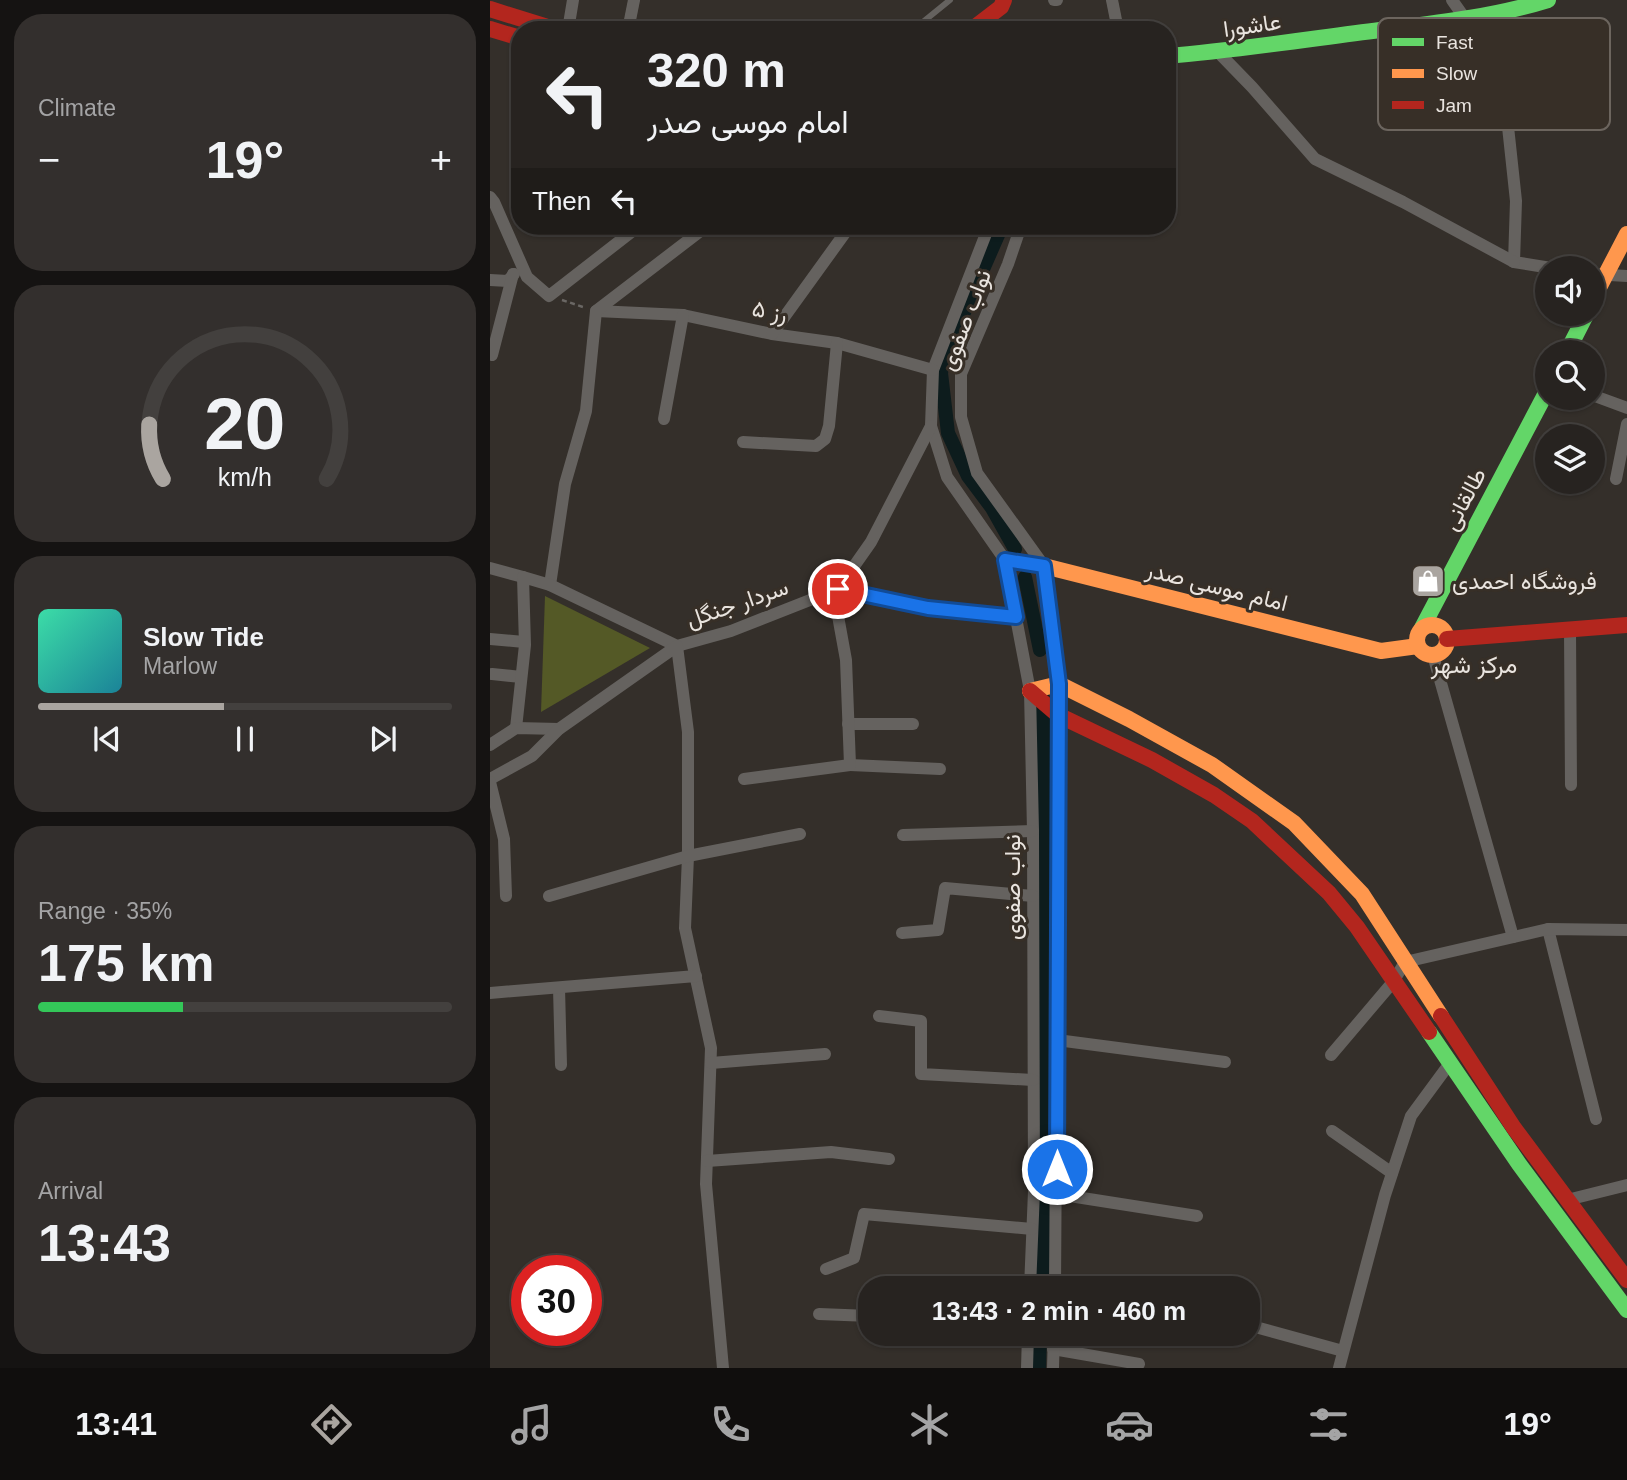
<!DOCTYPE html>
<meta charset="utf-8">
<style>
:root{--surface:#272320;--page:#332f2d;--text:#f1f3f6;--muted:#a4a4a5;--line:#43403e;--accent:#aaa5a0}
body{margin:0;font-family:Arial,Vazirmatn,sans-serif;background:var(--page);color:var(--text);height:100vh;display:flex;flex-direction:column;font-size:26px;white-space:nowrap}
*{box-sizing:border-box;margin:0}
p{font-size:23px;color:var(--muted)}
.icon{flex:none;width:38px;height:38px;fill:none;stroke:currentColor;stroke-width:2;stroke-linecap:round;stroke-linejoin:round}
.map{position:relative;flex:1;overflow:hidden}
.details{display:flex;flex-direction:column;gap:14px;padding:14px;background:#151312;width:490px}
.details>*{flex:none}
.top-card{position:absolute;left:21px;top:21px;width:665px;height:214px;border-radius:28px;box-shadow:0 2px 5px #0004,0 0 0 2px var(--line);background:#272320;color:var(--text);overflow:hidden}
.controls{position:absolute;left:1045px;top:256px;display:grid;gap:14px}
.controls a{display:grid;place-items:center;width:70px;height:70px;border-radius:50%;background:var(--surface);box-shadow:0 2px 5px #0004,0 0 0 2px var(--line);font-size:35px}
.speed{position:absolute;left:21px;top:1255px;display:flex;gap:14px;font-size:35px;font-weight:700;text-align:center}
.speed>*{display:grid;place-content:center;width:91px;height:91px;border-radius:50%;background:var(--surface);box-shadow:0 2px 5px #0004,0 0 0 2px var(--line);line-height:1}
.speed .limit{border:10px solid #d22;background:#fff;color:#111}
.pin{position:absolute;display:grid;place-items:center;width:60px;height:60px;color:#fff;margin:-30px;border:4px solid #fff;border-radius:50%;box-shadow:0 2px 7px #0007}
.me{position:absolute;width:77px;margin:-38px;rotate:0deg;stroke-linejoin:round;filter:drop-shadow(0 0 5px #0008)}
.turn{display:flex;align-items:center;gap:24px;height:147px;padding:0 21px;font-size:32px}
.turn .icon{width:91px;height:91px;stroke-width:2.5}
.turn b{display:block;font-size:49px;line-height:60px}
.then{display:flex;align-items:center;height:66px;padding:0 21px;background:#0003;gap:14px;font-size:26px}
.big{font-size:52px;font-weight:800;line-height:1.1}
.details .tile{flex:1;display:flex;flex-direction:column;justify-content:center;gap:10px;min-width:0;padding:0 24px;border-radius:28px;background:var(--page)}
.details .dial{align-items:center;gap:0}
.dial svg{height:182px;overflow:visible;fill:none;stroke:var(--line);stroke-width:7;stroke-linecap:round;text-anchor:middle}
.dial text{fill:var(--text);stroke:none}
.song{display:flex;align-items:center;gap:21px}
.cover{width:84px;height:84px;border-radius:10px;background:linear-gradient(135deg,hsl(160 70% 55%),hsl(190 70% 35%))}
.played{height:7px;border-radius:4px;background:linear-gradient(90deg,var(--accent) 45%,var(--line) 45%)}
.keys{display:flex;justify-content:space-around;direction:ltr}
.heat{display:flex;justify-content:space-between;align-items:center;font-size:38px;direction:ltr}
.charge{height:10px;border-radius:5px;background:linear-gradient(90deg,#34c759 35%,var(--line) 0)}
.trip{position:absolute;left:368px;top:1276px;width:402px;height:70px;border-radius:28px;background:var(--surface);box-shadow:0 2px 5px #0004,0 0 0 2px var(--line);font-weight:800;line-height:70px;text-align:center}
.tabs{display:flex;height:112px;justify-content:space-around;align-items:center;background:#100e0d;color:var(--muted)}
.tabs .icon{width:49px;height:49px}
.tabs .selected{color:var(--accent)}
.tabs b{font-size:32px;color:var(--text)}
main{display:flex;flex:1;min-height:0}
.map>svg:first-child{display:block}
</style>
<main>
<section class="details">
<div class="tile"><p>Climate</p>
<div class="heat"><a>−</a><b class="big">19°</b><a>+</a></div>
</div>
<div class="tile dial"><svg viewBox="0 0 100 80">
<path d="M14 69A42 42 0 1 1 86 69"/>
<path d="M14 69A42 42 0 0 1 8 45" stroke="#aaa5a0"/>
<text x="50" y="56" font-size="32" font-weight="700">20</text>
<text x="50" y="72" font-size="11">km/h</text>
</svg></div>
<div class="tile">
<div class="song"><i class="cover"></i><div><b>Slow Tide</b><p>Marlow</p></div></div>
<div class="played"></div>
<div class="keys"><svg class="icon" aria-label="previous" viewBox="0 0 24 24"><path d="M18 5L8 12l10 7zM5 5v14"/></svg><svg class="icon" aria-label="pause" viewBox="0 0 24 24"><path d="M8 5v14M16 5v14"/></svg><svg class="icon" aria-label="next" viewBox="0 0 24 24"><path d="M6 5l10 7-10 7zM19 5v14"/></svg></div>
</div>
<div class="tile"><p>Range · 35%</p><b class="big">175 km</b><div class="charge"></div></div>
<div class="tile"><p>Arrival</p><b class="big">13:43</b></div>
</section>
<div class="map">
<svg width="1137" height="1368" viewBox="0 0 1137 1368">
<rect width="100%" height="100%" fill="#342f2a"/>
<polygon fill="#545926" points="55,596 160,648 51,712"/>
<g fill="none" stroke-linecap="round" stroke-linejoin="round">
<g stroke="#0d1c1d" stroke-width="14">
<polyline points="512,226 454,358 451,373 458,433 478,476 502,508 525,549"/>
<polyline points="535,577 550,650"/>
<polyline points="552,1288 555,1193 553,699"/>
<polyline points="549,1368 550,1334"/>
</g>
<polyline stroke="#6a6764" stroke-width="2.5" stroke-dasharray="5 3.5" stroke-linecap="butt" points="72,300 96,308"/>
<polyline stroke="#65625f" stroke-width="6" points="423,30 460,0"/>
<g stroke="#65625f" stroke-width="12">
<polyline points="564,0 567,0"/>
<polyline points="622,0 628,30"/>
<polyline points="962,0 1012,71 1026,201 1024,262 1061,268"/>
<polyline points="78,30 83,0"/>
<polyline points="138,30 144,0"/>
<polyline points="728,52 762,87 825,159 913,202 1024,262"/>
<polyline points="0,197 4,202 37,277 59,296 149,226"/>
<polyline points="499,226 443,370 441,426 457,477 515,560 540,691 543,831 544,1191 540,1288"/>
<polyline points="531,226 518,264 471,374 471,417 487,473 554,566 569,684 565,1288"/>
<polyline points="1102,274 1137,276"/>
<polyline points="0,280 18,281 24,274"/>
<polyline points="106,311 193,315 282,334 347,343 443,370"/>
<polyline points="282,334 360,226"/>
<polyline points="2,355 23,274"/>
<polyline points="1102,395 1137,408"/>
<polyline points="174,419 193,315"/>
<polyline points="253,442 326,446 335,439 339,426 347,343"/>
<polyline points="1126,479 1137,424"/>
<polyline points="0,568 33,577"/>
<polyline points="60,585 75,484 96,411 106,311 217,226"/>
<polyline points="1080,630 1081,785"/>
<polyline points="0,639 34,642"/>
<polyline points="943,655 1023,937"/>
<polyline points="2,674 31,677"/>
<polyline points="358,724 423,724"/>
<polyline points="26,728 35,645 33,577 60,585 187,646 241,631 348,589 438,609 526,617"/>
<polyline points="0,745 26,728 69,729"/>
<polyline points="360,765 450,769"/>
<polyline points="0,779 42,756 69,729 187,646 198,732 198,856 195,928 221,1048 216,1184 233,1368"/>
<polyline points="254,779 360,765 356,660 348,616 348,589 381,542 441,426"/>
<polyline points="0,782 14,839 16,896"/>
<polyline points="413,835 543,831"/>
<polyline points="59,896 198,856 310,834"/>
<polyline points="1058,929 1106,1119"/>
<polyline points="412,933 448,930 455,888 543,896"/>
<polyline points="69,988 71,1065"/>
<polyline points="0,993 206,976"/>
<polyline points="389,1016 431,1021 431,1074 543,1080"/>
<polyline points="567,1040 735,1062"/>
<polyline points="841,1055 903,982 915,962 1058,929 1137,930"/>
<polyline points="221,1063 335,1054"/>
<polyline points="842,1131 902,1173"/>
<polyline points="217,1161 341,1152 399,1159"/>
<polyline points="567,1194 707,1216"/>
<polyline points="1077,1200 1137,1185"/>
<polyline points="336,1269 364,1258 374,1214 542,1229"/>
<polyline points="329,1314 380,1316"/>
<polyline points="758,1325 853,1351"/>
<polyline points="563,1349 649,1364"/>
<polyline points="537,1368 538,1334"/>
<polyline points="563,1368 564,1334"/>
<polyline points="849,1368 895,1195 921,1116 960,1063"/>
</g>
<g stroke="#63d668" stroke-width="16">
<path d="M677,56C748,50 819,39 890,30C947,23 1003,17 1058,0"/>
<polyline points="1077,352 1097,313"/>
<polyline points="932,628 1057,391"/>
<polyline points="939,1032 1029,1164 1137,1310"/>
</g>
<g stroke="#ff974d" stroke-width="16">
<polyline points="1102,301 1137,234"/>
<polyline points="515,560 554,566 891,651 928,646"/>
<circle cx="942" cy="640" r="15"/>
<polyline points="540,691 569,684 639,719 722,765 804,823 872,894 951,1016"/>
</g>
<g stroke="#b3261e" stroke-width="16">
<polyline points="0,9 67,30"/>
<polyline points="0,29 30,38"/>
<polyline points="481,30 511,7 514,0"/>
<polyline points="957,639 1137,625"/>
<polyline points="540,691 568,715 662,760 724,795 762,821 839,893 867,927 939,1032"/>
<polyline points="951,1016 1024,1128 1137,1280"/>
</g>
</g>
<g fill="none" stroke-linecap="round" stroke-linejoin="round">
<g stroke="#114b97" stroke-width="18">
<polyline id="route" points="348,589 438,608 526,617 515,560 554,566 569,684 567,1169"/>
</g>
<use href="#route" stroke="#1a73e8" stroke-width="12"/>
</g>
<defs>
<g id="shop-square" transform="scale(1.75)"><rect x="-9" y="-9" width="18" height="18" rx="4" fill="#aaa5a0" stroke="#372f27"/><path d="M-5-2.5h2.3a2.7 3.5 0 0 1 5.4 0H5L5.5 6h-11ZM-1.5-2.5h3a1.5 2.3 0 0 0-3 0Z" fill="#fff"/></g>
</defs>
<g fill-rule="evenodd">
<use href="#shop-square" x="938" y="581"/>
</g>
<g text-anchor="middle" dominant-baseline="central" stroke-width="6" stroke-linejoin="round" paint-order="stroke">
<g font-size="23" fill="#e9e4df" stroke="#372f27">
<text transform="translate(762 25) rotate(-8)">عاشورا</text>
<text transform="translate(280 311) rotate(11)">رز ۵</text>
<text transform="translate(475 320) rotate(-69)">نواب صفوی</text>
<text transform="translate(974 499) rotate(-62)">طالقانی</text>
<text transform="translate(727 586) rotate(14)">امام موسی صدر</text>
<text transform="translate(247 603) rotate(-19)">سردار جنگل</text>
<text transform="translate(522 887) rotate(-90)">نواب صفوی</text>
</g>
<g font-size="23" fill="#e9e4df" stroke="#372f27" text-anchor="start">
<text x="962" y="581">فروشگاه احمدی</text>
</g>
<g font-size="24" fill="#e9e4df" stroke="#372f27">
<text x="984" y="664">مرکز شهر</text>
</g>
</g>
<rect x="888" y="18" width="232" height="112" rx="10" fill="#372f27" stroke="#6c655e" stroke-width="2"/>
<rect x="902" y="38" width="32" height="8" fill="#63d668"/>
<rect x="902" y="69" width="32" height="9" fill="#ff974d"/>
<rect x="902" y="101" width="32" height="8" fill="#b3261e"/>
<g font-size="19" fill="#e9e4df">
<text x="946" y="49">Fast</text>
<text x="946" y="80">Slow</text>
<text x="946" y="112">Jam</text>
</g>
</svg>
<div class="controls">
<a><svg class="icon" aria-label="sound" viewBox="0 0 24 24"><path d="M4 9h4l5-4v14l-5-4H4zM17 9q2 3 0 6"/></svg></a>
<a><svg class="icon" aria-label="search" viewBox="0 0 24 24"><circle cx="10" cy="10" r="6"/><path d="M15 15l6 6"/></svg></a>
<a><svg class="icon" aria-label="layers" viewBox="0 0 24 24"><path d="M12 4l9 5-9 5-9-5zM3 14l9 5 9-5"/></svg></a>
</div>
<div class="speed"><div class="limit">30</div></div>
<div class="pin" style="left:348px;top:589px;background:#d93025"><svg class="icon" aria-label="arrive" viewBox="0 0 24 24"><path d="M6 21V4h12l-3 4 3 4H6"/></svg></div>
<svg class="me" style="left:567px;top:1169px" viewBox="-20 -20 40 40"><circle r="17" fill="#1a73e8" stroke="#fff" stroke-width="3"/><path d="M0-11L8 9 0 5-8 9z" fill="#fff"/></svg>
<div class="trip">13:43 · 2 min · 460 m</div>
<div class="top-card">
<div class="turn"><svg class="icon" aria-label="left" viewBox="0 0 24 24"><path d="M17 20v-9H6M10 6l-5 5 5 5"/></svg><div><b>320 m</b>امام موسی صدر</div></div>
<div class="then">Then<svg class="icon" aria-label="left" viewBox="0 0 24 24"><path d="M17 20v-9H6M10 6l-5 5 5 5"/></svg></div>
</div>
</div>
</main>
<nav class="tabs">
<b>13:41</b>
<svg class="icon selected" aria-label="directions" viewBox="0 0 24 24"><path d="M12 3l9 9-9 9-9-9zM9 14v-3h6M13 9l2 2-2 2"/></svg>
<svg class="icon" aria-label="music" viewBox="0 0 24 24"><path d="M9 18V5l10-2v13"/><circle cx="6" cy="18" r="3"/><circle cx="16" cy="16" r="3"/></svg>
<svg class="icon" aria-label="phone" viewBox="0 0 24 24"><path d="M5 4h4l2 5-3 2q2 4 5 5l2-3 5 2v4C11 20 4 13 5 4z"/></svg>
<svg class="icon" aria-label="climate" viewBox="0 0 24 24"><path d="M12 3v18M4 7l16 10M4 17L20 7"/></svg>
<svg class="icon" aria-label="car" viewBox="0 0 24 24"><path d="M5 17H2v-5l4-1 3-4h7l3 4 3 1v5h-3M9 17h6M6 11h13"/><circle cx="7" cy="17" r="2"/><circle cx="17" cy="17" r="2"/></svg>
<svg class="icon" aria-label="filters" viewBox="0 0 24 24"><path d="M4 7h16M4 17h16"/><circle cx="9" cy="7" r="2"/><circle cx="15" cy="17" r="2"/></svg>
<b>19°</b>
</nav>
